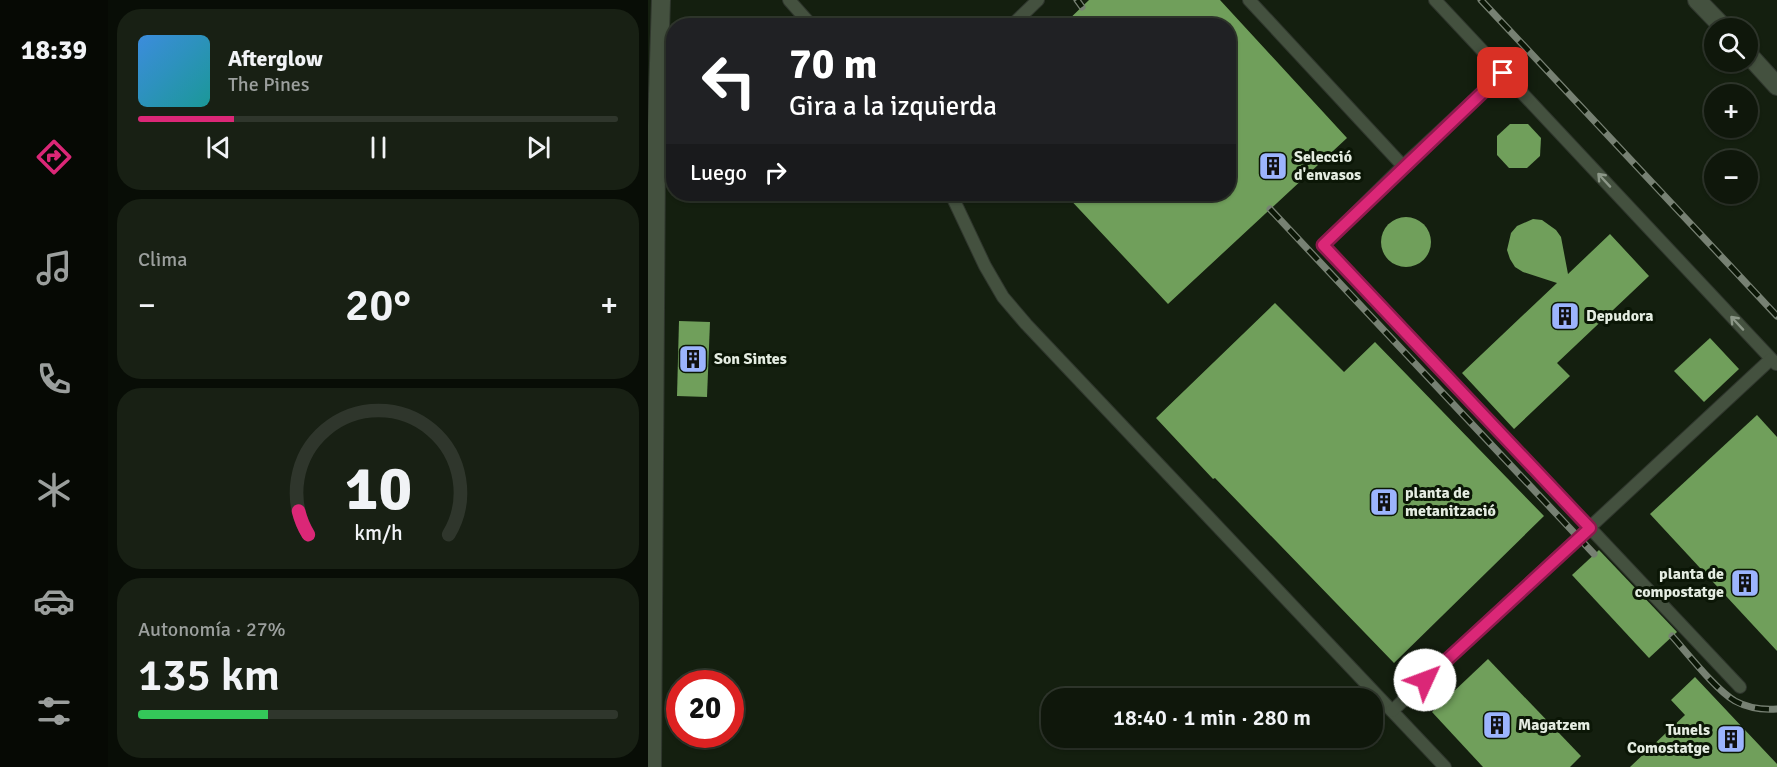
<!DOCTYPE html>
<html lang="es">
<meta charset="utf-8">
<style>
:root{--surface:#0f170b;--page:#182014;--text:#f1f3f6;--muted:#9b9f9d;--line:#2f362c;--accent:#db2777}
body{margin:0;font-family:Signika,sans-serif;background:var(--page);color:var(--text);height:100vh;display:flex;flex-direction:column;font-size:22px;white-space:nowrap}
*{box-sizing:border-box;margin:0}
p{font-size:20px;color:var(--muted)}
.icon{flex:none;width:33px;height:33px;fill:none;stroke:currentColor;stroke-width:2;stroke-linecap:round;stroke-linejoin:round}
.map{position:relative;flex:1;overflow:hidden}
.details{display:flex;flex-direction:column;gap:9px;padding:9px;background:#080d06;width:540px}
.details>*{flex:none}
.banner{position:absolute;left:18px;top:18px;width:570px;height:183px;border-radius:24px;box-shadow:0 2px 4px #0004,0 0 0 2px var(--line);background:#202124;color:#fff;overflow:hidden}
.fabs{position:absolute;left:1056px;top:18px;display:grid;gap:12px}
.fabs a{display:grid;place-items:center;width:54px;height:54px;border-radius:50%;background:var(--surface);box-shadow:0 2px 4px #0004,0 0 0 2px var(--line);font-size:30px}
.speed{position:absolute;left:18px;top:670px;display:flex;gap:12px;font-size:30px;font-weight:700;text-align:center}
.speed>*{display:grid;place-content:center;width:78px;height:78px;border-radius:50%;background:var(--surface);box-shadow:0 2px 4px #0004,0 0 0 2px var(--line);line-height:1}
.speed .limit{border:9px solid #d22;background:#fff;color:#111}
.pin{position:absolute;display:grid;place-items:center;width:51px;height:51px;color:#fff;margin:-26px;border-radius:12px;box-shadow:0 3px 9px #0006}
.me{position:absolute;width:66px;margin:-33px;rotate:47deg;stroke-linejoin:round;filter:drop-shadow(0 0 4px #0008)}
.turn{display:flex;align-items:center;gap:21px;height:126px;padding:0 24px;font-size:27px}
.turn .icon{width:78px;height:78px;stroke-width:2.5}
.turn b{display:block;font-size:42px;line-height:51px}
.then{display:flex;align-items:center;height:57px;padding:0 24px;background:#0003;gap:12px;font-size:22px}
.big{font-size:45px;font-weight:600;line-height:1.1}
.details .tile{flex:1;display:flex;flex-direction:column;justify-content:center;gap:9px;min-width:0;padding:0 21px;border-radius:24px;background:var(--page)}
.details .dial{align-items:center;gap:0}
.dial svg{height:156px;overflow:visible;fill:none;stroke:var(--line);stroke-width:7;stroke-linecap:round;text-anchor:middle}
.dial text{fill:var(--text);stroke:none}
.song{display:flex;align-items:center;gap:18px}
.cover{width:72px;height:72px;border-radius:9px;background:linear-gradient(135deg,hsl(210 70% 55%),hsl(180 70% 35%))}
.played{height:6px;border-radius:3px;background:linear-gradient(90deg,var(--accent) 20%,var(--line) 20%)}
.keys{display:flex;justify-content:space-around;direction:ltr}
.heat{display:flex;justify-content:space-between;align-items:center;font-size:33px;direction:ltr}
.charge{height:9px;border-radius:4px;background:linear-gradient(90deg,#34c759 27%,var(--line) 0)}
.trip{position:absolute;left:393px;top:688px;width:342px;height:60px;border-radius:24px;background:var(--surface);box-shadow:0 2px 4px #0004,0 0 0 2px var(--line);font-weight:600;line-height:60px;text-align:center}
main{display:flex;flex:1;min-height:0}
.dock{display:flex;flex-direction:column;width:108px;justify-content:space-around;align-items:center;background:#060904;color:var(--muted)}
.dock .icon{width:42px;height:42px}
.dock .active{color:var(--accent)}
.dock b{font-size:27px;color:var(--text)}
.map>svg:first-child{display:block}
</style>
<main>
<nav class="dock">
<b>18:39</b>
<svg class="icon active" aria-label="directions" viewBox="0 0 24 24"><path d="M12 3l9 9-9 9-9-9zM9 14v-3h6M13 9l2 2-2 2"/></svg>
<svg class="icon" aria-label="music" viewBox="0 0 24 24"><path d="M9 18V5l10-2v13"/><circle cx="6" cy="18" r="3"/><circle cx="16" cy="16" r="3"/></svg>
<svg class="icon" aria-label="phone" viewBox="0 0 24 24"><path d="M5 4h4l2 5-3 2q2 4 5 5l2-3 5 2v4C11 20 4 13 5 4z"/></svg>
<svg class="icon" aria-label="climate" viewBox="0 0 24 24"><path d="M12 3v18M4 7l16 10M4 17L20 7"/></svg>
<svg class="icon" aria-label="car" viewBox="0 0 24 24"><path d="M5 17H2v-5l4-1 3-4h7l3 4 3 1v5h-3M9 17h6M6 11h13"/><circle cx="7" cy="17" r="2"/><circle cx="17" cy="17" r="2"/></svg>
<svg class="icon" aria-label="filters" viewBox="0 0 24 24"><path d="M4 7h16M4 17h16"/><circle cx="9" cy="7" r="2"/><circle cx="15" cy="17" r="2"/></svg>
</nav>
<section class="details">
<div class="tile">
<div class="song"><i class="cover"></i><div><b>Afterglow</b><p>The Pines</p></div></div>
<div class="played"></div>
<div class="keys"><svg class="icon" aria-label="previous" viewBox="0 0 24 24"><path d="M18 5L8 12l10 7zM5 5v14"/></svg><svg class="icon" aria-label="pause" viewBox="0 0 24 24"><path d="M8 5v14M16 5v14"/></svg><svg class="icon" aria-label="next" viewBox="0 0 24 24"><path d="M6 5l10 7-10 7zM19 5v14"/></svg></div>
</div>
<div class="tile"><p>Clima</p>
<div class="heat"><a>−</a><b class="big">20°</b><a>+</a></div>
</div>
<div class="tile dial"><svg viewBox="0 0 100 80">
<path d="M14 69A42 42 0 1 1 86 69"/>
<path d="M14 69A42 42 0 0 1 9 57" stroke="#db2777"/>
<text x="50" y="56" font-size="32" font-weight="700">10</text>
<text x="50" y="72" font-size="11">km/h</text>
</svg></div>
<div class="tile"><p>Autonomía · 27%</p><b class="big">135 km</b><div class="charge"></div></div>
</section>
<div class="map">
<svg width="1129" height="767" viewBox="0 0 1129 767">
<rect width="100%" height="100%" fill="#141f0f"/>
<g fill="#709f5b">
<polygon points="441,0 572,0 699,138 520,304 417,194 580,194 580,26 414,26"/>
<polygon points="862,124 880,124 893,138 892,156 879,168 861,168 849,155 849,136"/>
<circle cx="758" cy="242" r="25"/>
<polygon points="885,219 894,220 908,230 913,237 920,274 962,234 1001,276 909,363 922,376 866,429 814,373 909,283 875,272 867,267 862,259 859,250 863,233 869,226"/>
<polygon points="627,303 696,372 727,342 896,516 746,663 567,478 565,479 508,418"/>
<polygon points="31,321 62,322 59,397 29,396"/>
<polygon points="1062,338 1091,369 1056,402 1026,371"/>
<polygon points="1109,415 1129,437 1129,651 1002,514"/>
<polygon points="951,550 1029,632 1001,658 924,575"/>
<polygon points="840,659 933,756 922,767 835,767 784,712"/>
<polygon points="1047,677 1129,764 1129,767 982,767 1037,715 1023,700"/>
</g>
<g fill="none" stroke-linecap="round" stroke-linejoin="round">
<g stroke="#2f362d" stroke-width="14">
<g id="lane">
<polyline points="141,0 164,26"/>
<polyline points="601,0 755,166 675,245 1092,687"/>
<polyline points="787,0 1128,364"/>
<polyline points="363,26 390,0"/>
<polyline points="755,166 855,73"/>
<polyline points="303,194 337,266 355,297 378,324 797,767"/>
<polyline points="744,711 1123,359"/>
</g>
</g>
<g stroke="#2f362d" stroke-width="20">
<g id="street">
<polyline points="1049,0 1076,28"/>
<polyline points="1100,54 1129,86"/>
<polyline points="4,767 8,157 13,0"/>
</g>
</g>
<use href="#lane" stroke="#44513f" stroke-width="12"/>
<use href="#street" stroke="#44513f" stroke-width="18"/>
<g stroke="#778173" stroke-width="7">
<g id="rail">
<polyline points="429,0 434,7"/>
<polyline points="833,0 1129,316"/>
<polyline points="622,209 946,554"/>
<path d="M1024,636C1040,654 1068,690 1087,701C1100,708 1115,710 1129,709"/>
</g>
</g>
<use href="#rail" stroke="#0b1606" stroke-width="4.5" stroke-dasharray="14" stroke-linecap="butt"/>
</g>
<defs><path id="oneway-shaft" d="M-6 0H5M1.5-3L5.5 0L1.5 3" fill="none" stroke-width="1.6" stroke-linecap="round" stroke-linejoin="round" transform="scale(1.5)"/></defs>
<g stroke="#8c9788">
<use href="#oneway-shaft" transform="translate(956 180) rotate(-133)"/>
<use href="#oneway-shaft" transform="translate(1089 323) rotate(-133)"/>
</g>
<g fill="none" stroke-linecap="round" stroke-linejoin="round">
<g stroke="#8e194d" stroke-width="15">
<polyline id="route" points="777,680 942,528 675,245 855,73"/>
</g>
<use href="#route" stroke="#db2777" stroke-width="10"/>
</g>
<defs>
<g id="building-square" transform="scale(1.5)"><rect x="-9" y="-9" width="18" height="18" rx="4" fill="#9cb4fd" stroke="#0b1606"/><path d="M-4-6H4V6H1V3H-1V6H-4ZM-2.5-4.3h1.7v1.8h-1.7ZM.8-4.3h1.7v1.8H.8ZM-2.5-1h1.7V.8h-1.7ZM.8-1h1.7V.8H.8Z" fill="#111"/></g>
</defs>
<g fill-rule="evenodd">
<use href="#building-square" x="625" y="166"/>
<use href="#building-square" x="917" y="316"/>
<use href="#building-square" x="45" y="359"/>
<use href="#building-square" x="736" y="502"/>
<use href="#building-square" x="1097" y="583"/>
<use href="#building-square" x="849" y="725"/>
<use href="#building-square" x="1083" y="739"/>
</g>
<g text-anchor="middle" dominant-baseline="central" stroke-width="6" stroke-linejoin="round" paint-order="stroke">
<g font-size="16" font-weight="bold" fill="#e4ece1" stroke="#0b1606" text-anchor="start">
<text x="646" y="157">Selecció<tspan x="646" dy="18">d'envasos</tspan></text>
<text x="938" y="316">Depudora</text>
<text x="66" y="359">Son Sintes</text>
<text x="757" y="493">planta de<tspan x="757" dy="18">metanització</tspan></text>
<text x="1076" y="574" text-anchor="end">planta de<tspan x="1076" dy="18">compostatge</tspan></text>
<text x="870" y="725">Magatzem</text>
<text x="1062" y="730" text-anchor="end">Tunels<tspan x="1062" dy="18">Comostatge</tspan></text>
</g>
</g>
</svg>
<div class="fabs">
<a><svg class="icon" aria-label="search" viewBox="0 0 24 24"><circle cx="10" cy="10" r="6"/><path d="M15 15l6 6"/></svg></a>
<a>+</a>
<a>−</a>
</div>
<div class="speed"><div class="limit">20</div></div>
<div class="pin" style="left:855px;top:73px;background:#d93025"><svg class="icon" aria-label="arrive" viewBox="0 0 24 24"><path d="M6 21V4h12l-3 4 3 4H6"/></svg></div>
<svg class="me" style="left:777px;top:680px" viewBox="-20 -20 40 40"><circle r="19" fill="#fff"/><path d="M0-13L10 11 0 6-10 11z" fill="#db2777"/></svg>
<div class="trip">18:40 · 1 min · 280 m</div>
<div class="banner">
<div class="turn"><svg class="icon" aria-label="left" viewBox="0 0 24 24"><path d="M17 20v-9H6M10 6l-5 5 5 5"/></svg><div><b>70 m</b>Gira a la izquierda</div></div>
<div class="then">Luego<svg class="icon" aria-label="right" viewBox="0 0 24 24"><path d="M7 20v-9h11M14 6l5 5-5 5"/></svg></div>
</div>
</div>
</main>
